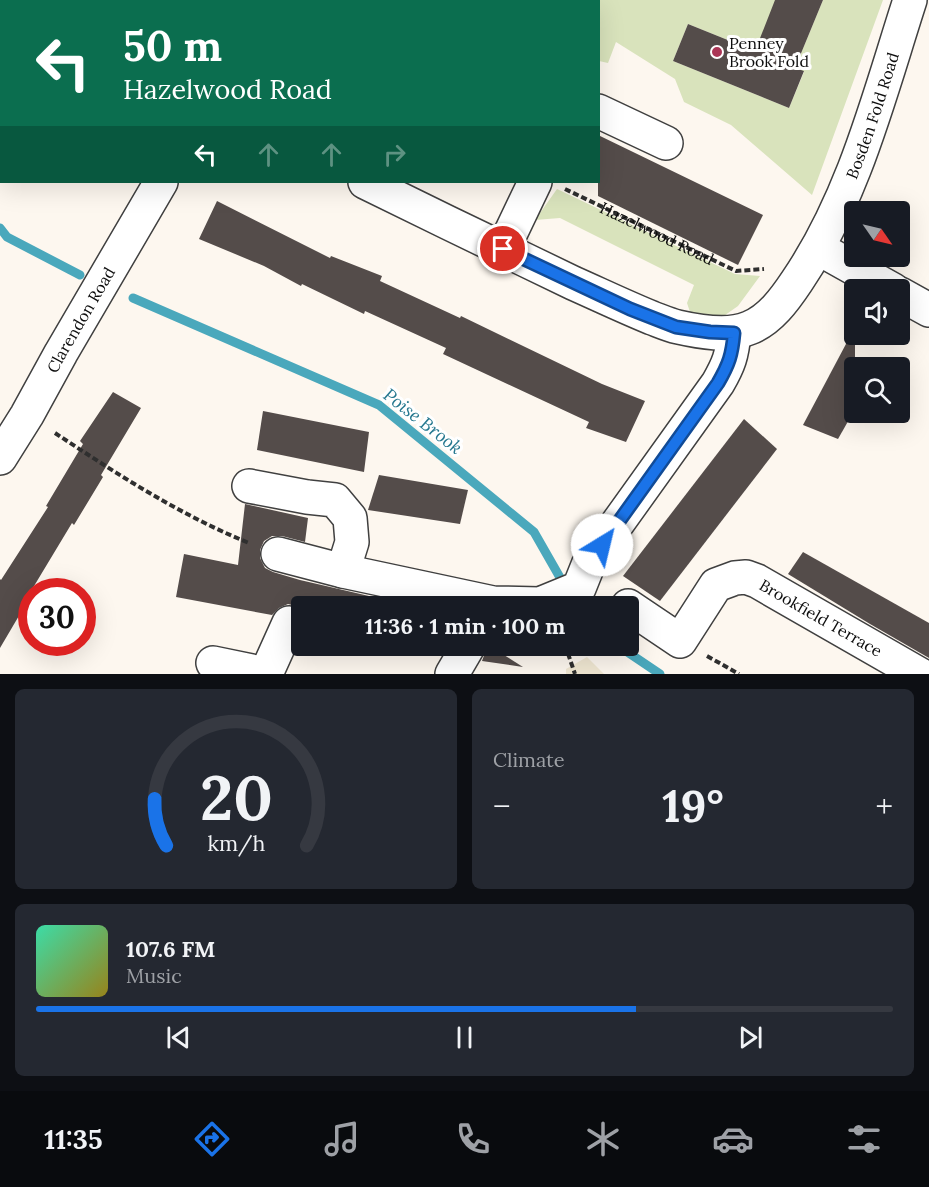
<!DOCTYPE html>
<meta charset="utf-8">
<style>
:root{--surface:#171b24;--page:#242831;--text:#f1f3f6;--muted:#9ea1a6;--line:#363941;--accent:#1a73e8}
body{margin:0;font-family:Lora,serif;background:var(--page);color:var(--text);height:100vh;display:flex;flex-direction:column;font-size:22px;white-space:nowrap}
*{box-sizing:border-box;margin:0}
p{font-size:20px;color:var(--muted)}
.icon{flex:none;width:33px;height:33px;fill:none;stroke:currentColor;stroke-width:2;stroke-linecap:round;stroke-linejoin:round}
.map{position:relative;height:674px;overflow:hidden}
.panel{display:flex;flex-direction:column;gap:15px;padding:15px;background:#0d0f14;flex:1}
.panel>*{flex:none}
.hud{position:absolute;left:0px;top:0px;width:600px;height:183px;box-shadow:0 6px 24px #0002;background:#0b6e4f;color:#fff;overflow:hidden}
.needle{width:39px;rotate:124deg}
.fabs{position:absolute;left:844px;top:201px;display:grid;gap:12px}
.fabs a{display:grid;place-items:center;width:66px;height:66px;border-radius:6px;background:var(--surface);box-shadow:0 6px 24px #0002;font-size:30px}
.speed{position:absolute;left:18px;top:578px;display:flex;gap:12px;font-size:30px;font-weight:700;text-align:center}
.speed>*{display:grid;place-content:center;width:78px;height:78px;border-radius:50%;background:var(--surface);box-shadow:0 6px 24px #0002;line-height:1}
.speed .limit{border:9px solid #d22;background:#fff;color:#111}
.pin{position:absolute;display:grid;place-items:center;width:51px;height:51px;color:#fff;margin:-26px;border:3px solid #fff;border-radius:50%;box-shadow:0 2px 6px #0007}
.me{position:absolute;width:66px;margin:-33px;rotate:36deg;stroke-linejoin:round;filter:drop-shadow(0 0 4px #0008)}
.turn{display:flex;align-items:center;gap:21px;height:126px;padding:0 24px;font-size:27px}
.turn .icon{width:78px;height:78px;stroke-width:2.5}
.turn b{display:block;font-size:42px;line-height:51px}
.lanes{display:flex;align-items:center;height:57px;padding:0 24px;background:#0003;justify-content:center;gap:30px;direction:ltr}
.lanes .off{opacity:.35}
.big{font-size:45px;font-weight:800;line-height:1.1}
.panel .card{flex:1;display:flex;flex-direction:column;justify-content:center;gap:9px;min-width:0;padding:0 21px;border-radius:9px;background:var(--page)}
.panel .dial{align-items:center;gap:0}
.dial svg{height:156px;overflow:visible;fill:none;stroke:var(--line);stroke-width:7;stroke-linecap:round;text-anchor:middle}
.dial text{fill:var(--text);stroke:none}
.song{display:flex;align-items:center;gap:18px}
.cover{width:72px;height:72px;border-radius:9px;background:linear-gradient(135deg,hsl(160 70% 55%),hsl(50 70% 35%))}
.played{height:6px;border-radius:3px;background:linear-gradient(90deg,var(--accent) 70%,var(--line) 70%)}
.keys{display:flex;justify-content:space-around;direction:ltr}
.heat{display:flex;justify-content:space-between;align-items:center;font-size:33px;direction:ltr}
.panel .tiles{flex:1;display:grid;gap:15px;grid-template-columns:1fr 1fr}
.card:last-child{grid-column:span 2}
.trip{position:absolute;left:291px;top:596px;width:348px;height:60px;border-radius:6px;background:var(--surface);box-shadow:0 6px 24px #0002;font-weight:800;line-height:60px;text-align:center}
.tabs{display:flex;height:96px;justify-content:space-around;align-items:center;background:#090b0e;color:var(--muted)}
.tabs .icon{width:42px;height:42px}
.tabs .current{color:var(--accent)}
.tabs b{font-size:27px;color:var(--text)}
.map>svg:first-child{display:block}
</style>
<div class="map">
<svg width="929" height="674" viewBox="0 0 929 674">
<rect width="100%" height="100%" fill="#fdf7ef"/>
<polygon fill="#f0e7d2" points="587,657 604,674 566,674 566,669"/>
<g fill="#d9e3bc">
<polygon points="143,0 775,0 775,59 688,24 673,61 789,108 804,72 795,68 823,0 883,0 812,195 731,125 684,102 675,79 616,42 608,63 599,61 598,2 145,2"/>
<polygon points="557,189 735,274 760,276 738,306 718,320 690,312 687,303 694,285 560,218 535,220"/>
</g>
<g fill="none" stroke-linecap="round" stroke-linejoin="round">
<g stroke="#4aa8bc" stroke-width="9">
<polyline points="0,228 7,237 80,275"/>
<polyline points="133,298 379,405 534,532 566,588"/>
<polyline points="617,645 660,674"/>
</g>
</g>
<g fill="#544c4a">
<polygon points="775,0 823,0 795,68 804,71 789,108 673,61 688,24 755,51"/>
<polygon points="598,135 763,215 738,265 598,196"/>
<polygon points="217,201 330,258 331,256 382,276 380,281 460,318 461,316 602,384 645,401 626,442 586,428 589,422 443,354 446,348 365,311 364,314 302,284 301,286 264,266 199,239"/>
<polygon points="855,327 855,409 838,439 803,425"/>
<polygon points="113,392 141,408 101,475 103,477 74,525 72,523 28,596 30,597 0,648 0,579 1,580 48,507 46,506 83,444 80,441"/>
<polygon points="263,411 369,432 364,472 257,450"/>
<polygon points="744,419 777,449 660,601 623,576"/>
<polygon points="379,475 468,490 460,524 368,510"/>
<polygon points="245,504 308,518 305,542 282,536 272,536 264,541 260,550 260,558 265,568 273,572 300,580 412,606 302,606 302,610 296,606 288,604 279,608 272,615 176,597 184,554 238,565"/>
<polygon points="803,552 929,623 929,658 870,624 788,574"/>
<polygon points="381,645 447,645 442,655"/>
<polygon points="488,645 523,667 482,661"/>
</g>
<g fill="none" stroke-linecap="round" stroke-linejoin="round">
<g stroke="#404040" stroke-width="36">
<g id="minor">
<polyline points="0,26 2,27"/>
<polyline points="598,111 666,143"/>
<path id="s2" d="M365,182C434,216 504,250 573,283C600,295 625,307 652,318C660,321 669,325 678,327C700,332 728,337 749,328C770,320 785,299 797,281C854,197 879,96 910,0"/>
<polyline points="818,248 893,290"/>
<polyline points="503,249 535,182"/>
<polyline points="900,294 929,310"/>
<path id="s3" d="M0,458L27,415L61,353L161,182"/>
<polyline points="249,486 307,497 335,500 350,518 352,542 343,571"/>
<path d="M278,554L343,571L493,603L540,604L579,588L589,563L718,383C729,364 732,355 734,333"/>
<path id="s4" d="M628,606L680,641L716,585L735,578L746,577L757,581L919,674"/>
<polyline points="213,663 266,674"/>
<polyline points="266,674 289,623"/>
<polyline points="452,674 469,645"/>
</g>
</g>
<g stroke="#2f2f2f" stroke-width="4" stroke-dasharray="6 3" stroke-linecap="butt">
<polyline points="114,0 117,2"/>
<path id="s1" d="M565,189L736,271L764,269"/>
<path d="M55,433C117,474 180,515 249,543"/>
<polyline points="565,645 575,674"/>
<polyline points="707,656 739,674"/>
</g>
<use href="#minor" stroke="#fff" stroke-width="33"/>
</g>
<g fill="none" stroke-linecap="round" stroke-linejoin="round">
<g stroke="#114b97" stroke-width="15">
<path id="route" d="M503,249L630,309L676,327L710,332L734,333C732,355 729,364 718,383L602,545"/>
</g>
<use href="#route" stroke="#1a73e8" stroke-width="10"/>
</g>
<circle fill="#ab3656" stroke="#fff" stroke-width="2" cx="717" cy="52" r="6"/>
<g text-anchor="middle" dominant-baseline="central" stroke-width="6" stroke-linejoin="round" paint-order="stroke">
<g font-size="16" fill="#0d0d0d" stroke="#fff" text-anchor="start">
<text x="729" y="43">Penney<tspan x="729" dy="18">Brook Fold</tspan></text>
</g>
<g font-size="16" fill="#0d0d0d" stroke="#fff">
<text stroke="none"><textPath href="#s2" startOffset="668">Bosden Fold Road</textPath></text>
<text stroke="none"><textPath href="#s1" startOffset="102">Hazelwood Road</textPath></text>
<text stroke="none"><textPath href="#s3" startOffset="160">Clarendon Road</textPath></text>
<text stroke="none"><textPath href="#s4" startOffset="246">Brookfield Terrace</textPath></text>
</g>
<g font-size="18" font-style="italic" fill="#26788f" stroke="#fff">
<text transform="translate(423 421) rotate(38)">Poise Brook</text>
</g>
</g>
</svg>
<div class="fabs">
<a><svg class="needle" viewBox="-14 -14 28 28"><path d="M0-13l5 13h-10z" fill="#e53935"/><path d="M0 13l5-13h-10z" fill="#9ea1a6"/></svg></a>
<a><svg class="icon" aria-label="sound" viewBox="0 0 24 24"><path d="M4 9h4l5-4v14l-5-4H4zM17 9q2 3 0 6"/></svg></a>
<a><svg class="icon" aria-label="search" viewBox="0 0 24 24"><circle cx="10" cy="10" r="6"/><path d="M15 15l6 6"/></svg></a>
</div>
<div class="speed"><div class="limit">30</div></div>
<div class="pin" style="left:503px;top:249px;background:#d93025"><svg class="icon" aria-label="arrive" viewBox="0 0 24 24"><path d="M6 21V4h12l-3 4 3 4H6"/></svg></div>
<svg class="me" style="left:602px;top:545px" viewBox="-20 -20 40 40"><circle r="19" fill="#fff"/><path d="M0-13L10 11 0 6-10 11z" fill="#1a73e8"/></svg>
<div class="trip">11:36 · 1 min · 100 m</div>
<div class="hud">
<div class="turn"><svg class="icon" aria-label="left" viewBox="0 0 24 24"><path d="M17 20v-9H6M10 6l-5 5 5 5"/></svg><div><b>50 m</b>Hazelwood Road</div></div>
<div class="lanes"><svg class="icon" aria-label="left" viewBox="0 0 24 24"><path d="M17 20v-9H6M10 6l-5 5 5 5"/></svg><svg class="icon off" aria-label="ahead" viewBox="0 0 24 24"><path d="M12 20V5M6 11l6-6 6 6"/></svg><svg class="icon off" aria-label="ahead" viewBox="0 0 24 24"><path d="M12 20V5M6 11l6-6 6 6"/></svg><svg class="icon off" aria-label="right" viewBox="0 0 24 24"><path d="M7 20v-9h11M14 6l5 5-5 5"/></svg></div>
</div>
</div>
<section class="panel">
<div class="tiles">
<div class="card dial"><svg viewBox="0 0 100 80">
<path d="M14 69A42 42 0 1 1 86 69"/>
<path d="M14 69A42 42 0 0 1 8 45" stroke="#1a73e8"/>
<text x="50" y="56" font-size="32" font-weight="700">20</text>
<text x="50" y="72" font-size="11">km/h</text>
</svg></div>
<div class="card"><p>Climate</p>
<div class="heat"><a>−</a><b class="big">19°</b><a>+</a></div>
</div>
<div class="card">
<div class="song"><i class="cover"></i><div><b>107.6 FM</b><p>Music</p></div></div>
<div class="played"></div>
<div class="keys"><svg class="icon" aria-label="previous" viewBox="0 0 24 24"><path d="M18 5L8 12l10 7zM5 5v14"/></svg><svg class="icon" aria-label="pause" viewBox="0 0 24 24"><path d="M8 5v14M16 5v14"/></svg><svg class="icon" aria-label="next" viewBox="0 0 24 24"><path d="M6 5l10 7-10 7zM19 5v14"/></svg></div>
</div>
</div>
</section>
<nav class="tabs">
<b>11:35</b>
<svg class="icon current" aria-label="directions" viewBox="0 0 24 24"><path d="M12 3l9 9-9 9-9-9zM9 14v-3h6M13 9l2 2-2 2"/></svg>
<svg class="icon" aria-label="music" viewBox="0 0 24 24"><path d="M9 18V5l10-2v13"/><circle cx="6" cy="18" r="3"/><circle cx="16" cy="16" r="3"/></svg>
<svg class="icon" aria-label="phone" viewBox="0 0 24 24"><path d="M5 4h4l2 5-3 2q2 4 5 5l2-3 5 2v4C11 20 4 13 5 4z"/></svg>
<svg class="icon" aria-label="climate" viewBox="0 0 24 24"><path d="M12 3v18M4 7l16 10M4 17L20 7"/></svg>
<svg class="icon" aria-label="car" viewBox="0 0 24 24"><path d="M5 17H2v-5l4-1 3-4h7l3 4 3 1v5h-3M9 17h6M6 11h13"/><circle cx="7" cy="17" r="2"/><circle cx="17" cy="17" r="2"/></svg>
<svg class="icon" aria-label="filters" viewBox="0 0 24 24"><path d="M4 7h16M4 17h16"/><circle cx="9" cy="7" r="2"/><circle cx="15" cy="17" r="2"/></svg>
</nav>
